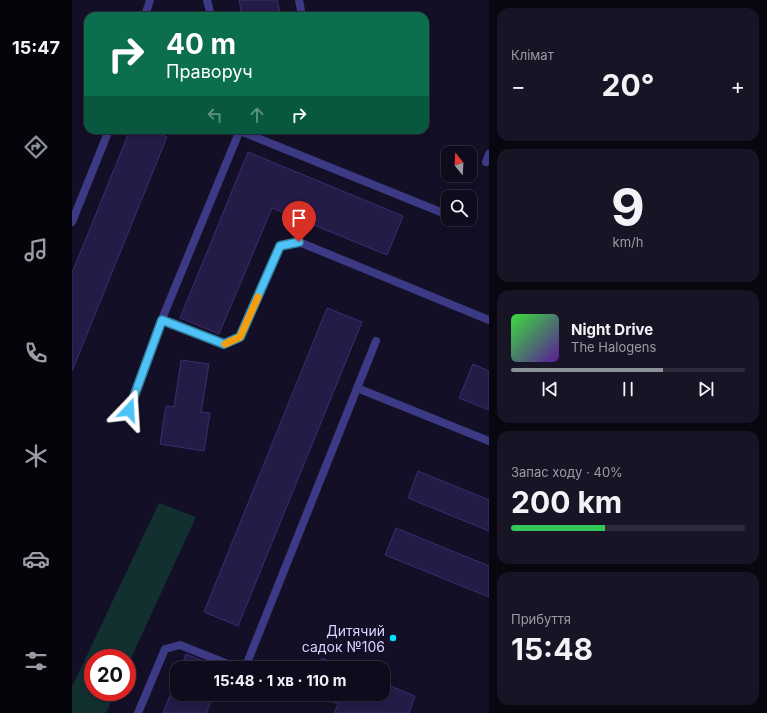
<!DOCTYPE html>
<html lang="uk">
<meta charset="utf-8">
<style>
:root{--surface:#0e0b1c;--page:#171425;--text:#f1f3f6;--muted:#9b9ba3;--line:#2e2b3b;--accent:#8c9099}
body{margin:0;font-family:Inter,sans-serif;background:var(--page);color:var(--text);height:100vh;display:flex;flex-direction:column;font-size:15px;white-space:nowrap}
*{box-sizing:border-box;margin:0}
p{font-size:13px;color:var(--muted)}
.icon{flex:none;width:22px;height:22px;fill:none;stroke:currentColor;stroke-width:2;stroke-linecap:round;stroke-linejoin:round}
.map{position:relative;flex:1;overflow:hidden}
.panel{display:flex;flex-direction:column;gap:8px;padding:8px;background:#08060f;width:278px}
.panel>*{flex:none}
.guide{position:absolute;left:12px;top:12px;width:345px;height:122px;border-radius:12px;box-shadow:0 2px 6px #0003,0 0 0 1px var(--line);background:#0b6e4f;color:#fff;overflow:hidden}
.needle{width:26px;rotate:342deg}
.controls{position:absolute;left:369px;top:146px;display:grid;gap:8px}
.controls a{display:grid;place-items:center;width:36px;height:36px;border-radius:8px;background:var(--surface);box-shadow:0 2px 6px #0003,0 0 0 1px var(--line);font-size:20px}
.speed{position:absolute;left:12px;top:649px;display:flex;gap:8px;font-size:20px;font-weight:700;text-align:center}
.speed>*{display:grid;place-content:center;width:52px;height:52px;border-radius:50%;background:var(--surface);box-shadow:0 2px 6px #0003,0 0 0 1px var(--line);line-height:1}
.speed .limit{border:6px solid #d22;background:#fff;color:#111}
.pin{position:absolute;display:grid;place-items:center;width:34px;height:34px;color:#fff;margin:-41px -17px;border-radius:50% 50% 50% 0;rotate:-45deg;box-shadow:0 0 4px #0007}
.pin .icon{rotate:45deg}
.me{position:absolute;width:44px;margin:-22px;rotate:20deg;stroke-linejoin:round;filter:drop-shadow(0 0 3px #0008)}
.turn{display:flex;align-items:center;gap:14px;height:84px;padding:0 16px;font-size:18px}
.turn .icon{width:52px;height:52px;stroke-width:2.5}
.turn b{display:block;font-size:28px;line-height:34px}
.lanes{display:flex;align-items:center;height:38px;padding:0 16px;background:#0003;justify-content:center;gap:20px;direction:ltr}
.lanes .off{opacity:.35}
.big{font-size:30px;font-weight:700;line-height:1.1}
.panel .card{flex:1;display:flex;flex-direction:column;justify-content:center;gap:6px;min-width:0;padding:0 14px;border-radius:12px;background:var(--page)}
.panel .dial{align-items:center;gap:0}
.dial b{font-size:52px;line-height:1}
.song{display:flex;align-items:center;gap:12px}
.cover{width:48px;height:48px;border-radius:6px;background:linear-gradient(135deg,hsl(120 70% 55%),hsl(270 70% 35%))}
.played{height:4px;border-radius:2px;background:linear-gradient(90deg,var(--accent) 65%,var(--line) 65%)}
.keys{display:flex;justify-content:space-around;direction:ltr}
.heat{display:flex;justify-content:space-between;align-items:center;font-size:22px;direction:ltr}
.charge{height:6px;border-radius:3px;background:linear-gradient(90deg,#34c759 40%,var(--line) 0)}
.trip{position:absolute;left:98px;top:661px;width:220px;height:40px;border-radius:12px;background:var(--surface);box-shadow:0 2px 6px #0003,0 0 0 1px var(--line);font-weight:700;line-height:40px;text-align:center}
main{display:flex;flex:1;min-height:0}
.tab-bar{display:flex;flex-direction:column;width:72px;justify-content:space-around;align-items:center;background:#06040b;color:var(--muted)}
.tab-bar .icon{width:28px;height:28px}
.tab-bar .current{color:var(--accent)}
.tab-bar b{font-size:18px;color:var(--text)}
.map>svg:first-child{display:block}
</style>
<main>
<nav class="tab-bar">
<b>15:47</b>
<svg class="icon current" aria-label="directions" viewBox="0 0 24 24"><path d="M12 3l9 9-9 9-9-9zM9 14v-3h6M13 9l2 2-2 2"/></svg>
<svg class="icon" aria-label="music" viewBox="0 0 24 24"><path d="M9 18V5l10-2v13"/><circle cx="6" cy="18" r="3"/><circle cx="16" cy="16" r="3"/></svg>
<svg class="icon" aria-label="phone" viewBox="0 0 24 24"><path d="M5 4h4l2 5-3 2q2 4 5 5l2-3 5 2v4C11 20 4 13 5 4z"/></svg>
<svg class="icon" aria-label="climate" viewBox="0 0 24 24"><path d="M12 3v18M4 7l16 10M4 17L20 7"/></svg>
<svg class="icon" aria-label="car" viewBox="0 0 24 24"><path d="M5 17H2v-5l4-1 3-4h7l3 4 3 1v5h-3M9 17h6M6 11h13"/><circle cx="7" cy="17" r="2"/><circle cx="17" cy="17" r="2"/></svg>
<svg class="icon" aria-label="filters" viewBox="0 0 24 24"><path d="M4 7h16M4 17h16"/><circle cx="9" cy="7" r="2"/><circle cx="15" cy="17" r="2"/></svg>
</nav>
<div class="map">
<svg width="417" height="713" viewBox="0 0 417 713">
<rect width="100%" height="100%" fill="#130f26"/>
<polygon fill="#12302f" points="87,503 124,517 55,667 55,658 21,658 21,692 44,692 34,713 0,713 0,687"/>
<g fill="#241b47" stroke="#3b2d73">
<polygon points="167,0 205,0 209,16 170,16"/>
<polygon points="58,130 77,130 95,137 0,371 0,273"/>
<polygon points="176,152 331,216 315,255 200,208 147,334 108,318"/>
<polygon points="255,308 290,322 166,626 132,612"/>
<polygon points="109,360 137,364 129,412 138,413 132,451 88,444 94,406 102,407"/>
<polygon points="401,364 417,371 417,410 387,398"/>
<polygon points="346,471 417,500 417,531 336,498"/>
<polygon points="324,528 417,566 417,597 313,555"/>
<polygon points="114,654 148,668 109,668"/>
<polygon points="250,658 274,668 246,668"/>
<polygon points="105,678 105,694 142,694 134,713 91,713"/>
<polygon points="311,683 343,696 337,713 262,713 266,704 241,694 311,694"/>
</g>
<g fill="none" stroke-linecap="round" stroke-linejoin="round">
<g stroke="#3d3a85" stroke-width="8">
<polyline points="135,0 139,16"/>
<polyline points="227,0 230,16"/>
<polyline points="73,16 78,0"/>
<polyline points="168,130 90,319 152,344 168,337 208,246 227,242 417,320"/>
<polyline points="168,131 376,215"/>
<polyline points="414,162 417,154"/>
<polyline points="386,219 390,221"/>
<polyline points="0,222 37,130"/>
<polyline points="285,388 417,441"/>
<polyline points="57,410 90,319"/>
<polyline points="173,668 304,341"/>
<polyline points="66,713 93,649 108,645 166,668"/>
</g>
</g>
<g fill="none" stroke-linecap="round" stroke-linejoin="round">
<g stroke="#337fa1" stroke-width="10">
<polyline id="route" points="57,410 90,320 152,344 168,337 208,246 227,242"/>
</g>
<use href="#route" stroke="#4fc3f7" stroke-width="7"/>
<polyline stroke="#f59e0b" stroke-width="7" points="153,344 168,337 186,297"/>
</g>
<circle fill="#00e5ff" stroke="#130f26" stroke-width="1.5" cx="321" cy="638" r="4"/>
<g text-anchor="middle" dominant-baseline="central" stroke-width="3" stroke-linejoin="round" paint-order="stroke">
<g font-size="14" fill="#d9d4ff" stroke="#130f26" text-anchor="end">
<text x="313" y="630">Дитячий<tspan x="313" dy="16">садок №106</tspan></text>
</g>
</g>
</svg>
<div class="controls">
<a><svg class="needle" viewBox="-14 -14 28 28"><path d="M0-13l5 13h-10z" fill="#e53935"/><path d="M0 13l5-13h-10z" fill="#9b9ba3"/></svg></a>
<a><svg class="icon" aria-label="search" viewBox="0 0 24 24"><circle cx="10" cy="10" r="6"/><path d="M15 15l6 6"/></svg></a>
</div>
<div class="speed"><div class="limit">20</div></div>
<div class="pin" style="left:227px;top:242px;background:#d93025"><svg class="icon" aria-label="arrive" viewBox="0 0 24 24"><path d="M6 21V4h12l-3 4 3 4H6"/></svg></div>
<svg class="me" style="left:57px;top:410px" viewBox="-20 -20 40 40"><path d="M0-17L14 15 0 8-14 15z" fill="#4fc3f7" stroke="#fff" stroke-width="4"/></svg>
<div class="trip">15:48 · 1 хв · 110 m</div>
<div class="guide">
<div class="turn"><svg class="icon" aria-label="right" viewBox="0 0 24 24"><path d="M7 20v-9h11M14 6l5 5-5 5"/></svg><div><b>40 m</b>Праворуч</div></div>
<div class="lanes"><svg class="icon off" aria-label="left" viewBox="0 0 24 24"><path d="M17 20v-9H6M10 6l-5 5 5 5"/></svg><svg class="icon off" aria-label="ahead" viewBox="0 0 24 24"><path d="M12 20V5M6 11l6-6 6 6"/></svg><svg class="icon" aria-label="right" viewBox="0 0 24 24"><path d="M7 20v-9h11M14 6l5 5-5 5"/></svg></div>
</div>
</div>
<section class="panel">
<div class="card"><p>Клімат</p>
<div class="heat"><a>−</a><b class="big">20°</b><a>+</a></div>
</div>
<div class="card dial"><b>9</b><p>km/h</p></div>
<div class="card">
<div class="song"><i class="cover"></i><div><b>Night Drive</b><p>The Halogens</p></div></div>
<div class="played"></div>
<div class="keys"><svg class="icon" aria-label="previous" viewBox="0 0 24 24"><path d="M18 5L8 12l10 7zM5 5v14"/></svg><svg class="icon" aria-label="pause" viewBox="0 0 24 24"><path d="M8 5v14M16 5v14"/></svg><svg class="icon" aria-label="next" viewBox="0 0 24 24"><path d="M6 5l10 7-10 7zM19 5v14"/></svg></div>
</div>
<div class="card"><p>Запас ходу · 40%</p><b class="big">200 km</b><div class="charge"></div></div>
<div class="card"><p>Прибуття</p><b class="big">15:48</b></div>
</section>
</main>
